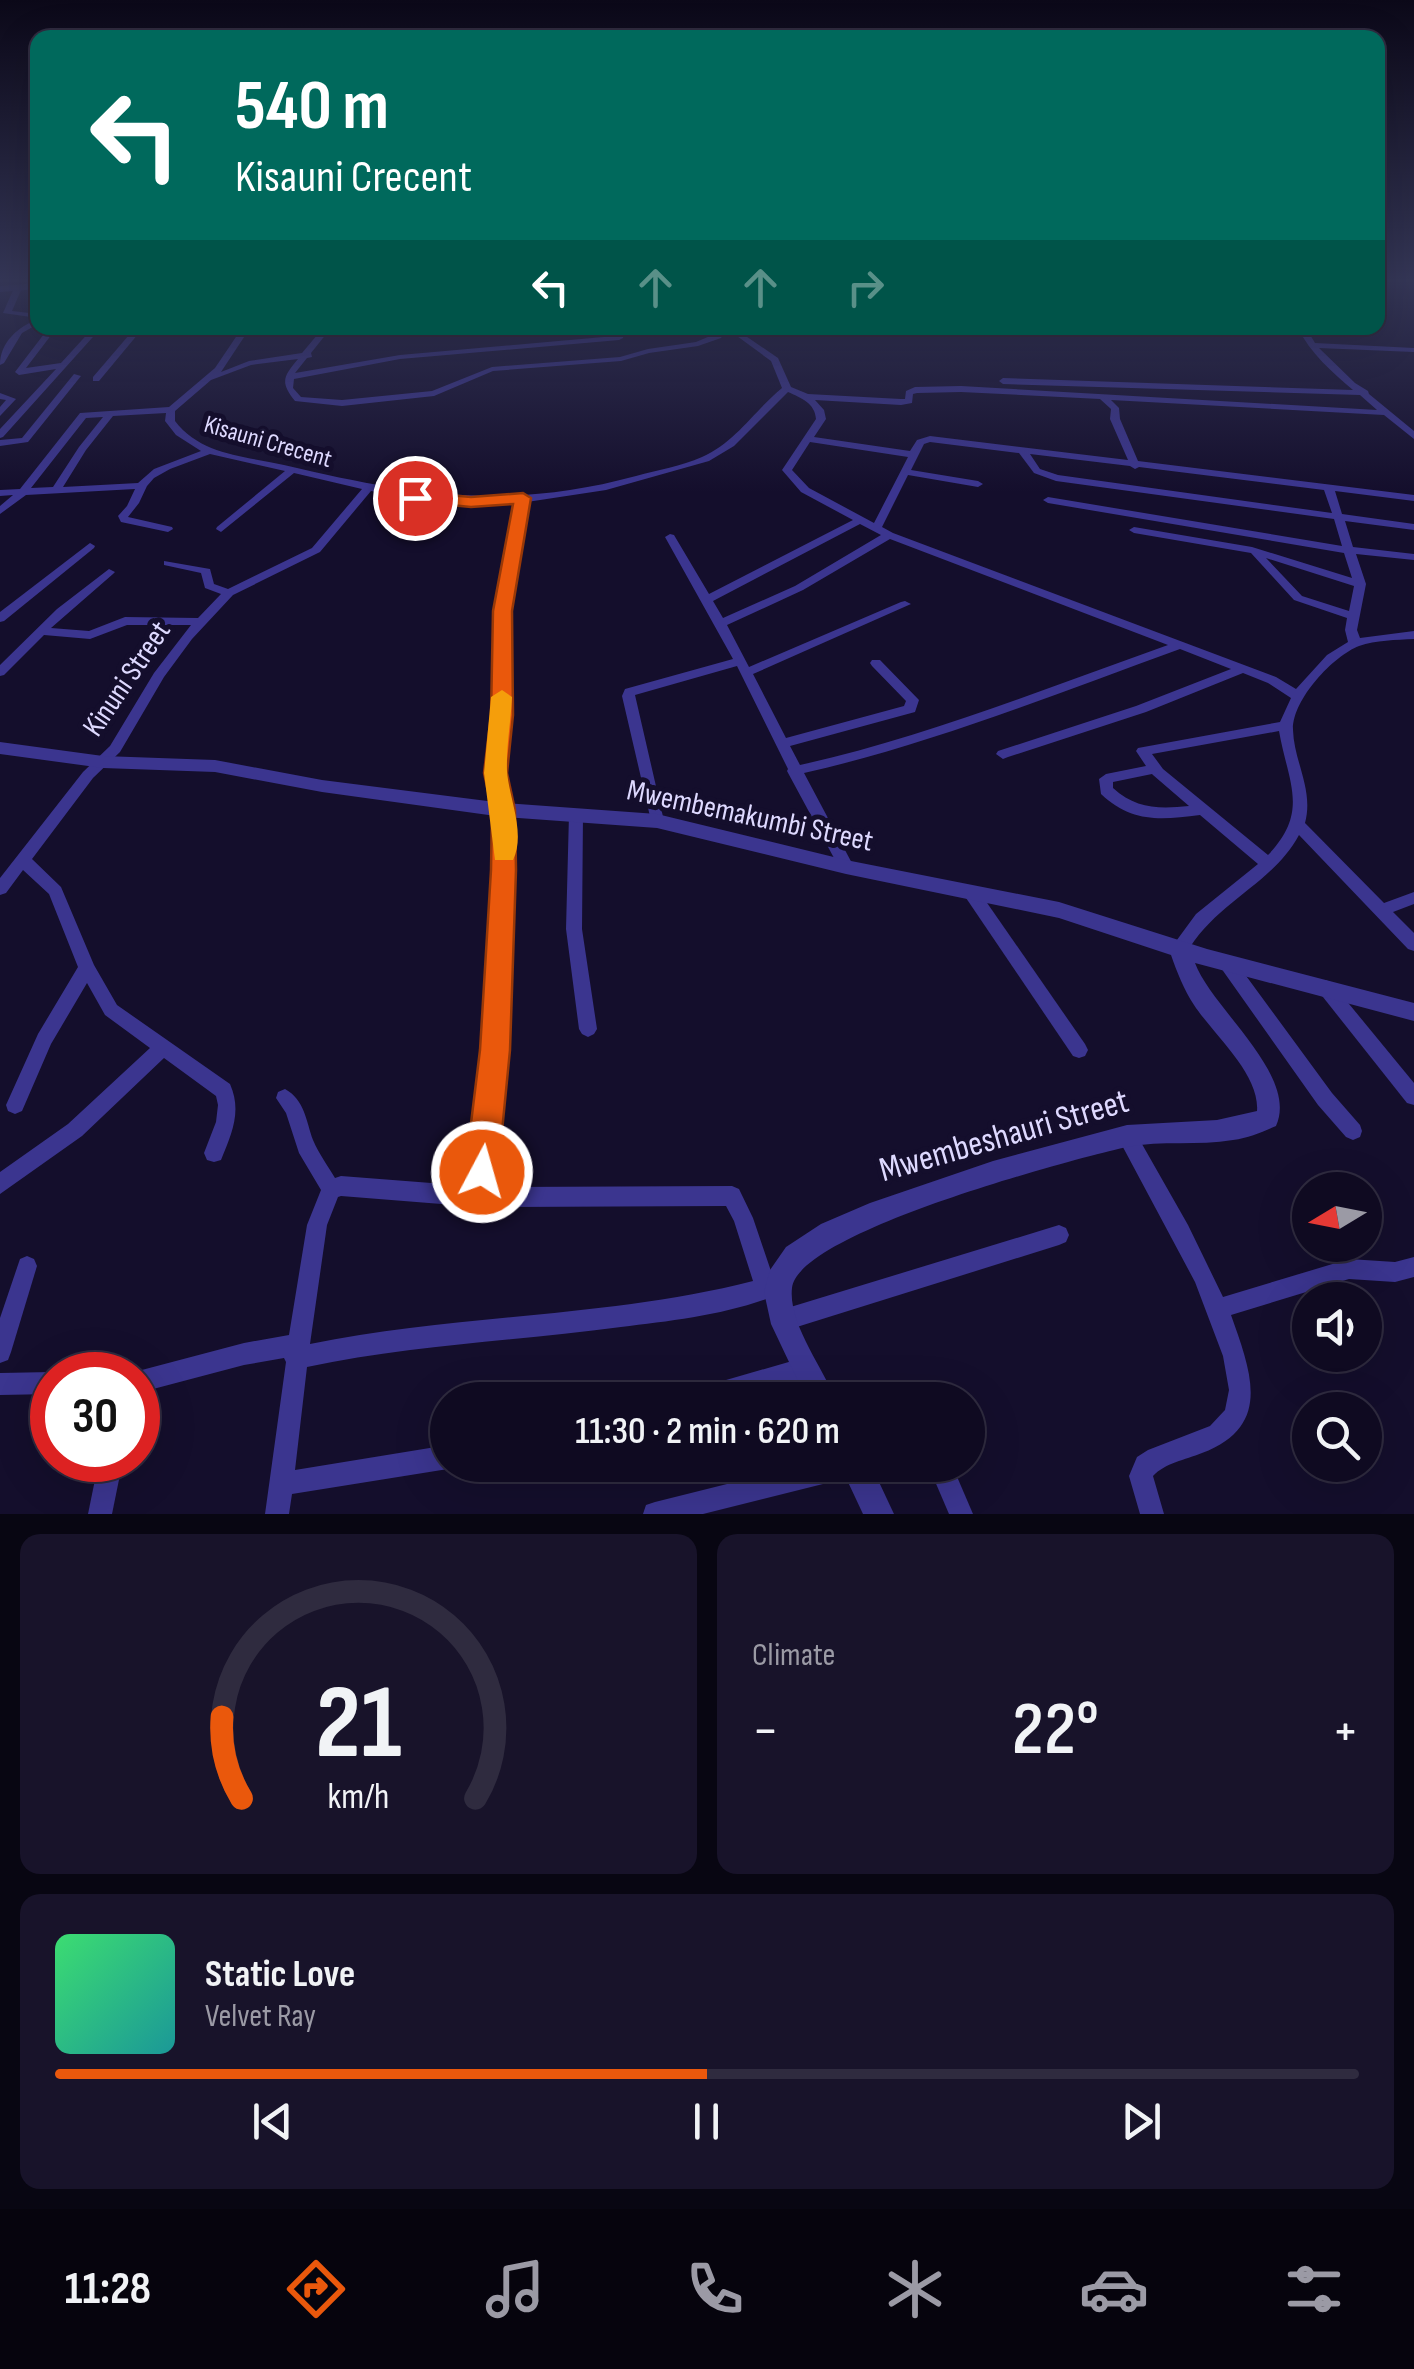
<!DOCTYPE html>
<meta charset="utf-8">
<style>
:root{--surface:#0f0a21;--page:#18132a;--text:#f1f3f6;--muted:#9b9aa5;--line:#2f2b3f;--accent:#ea580c}
body{margin:0;font-family:"Sofia Sans Condensed",sans-serif;background:var(--page);color:var(--text);height:100vh;display:flex;flex-direction:column;font-size:38px;white-space:nowrap}
*{box-sizing:border-box;margin:0}
p{font-size:32px;color:var(--muted)}
.icon{flex:none;width:55px;height:55px;fill:none;stroke:currentColor;stroke-width:2;stroke-linecap:round;stroke-linejoin:round}
.map{position:relative;height:1514px;overflow:hidden}
.side{display:flex;flex-direction:column;gap:20px;padding:20px;background:#080612;flex:1}
.side>*{flex:none}
.guide{position:absolute;left:30px;top:30px;width:1355px;height:305px;border-radius:20px;box-shadow:0 10px 40px #0002,0 0 0 2px var(--line);background:#00695c;color:#fff;overflow:hidden}
.needle{width:65px;rotate:260deg}
.fabs{position:absolute;left:1292px;top:1172px;display:grid;gap:20px}
.fabs a{display:grid;place-items:center;width:90px;height:90px;border-radius:50%;background:var(--surface);box-shadow:0 10px 40px #0002,0 0 0 2px var(--line);font-size:50px}
.speed{position:absolute;left:30px;top:1352px;display:flex;gap:20px;font-size:50px;font-weight:700;text-align:center}
.speed>*{display:grid;place-content:center;width:130px;height:130px;border-radius:50%;background:var(--surface);box-shadow:0 10px 40px #0002,0 0 0 2px var(--line);line-height:1}
.speed .limit{border:15px solid #d22;background:#fff;color:#111}
.pin{position:absolute;display:grid;place-items:center;width:85px;height:85px;color:#fff;margin:-42px;border:5px solid #fff;border-radius:50%;box-shadow:0 2px 10px #0007}
.me{position:absolute;width:110px;margin:-55px;rotate:6deg;stroke-linejoin:round;filter:drop-shadow(0 0 8px #0008)}
.turn{display:flex;align-items:center;gap:35px;height:210px;padding:0 40px;font-size:45px}
.turn .icon{width:130px;height:130px;stroke-width:2.5}
.turn b{display:block;font-size:70px;line-height:85px}
.lanes{display:flex;align-items:center;height:95px;padding:0 40px;background:#0003;justify-content:center;gap:50px;direction:ltr}
.lanes .off{opacity:.35}
.big{font-size:75px;font-weight:600;line-height:1.1}
.side .tile{flex:1;display:flex;flex-direction:column;justify-content:center;gap:15px;min-width:0;padding:0 35px;border-radius:20px;background:var(--page)}
.side .dial{align-items:center;gap:0}
.dial svg{height:260px;overflow:visible;fill:none;stroke:var(--line);stroke-width:7;stroke-linecap:round;text-anchor:middle}
.dial text{fill:var(--text);stroke:none}
.song{display:flex;align-items:center;gap:30px}
.cover{width:120px;height:120px;border-radius:15px;background:linear-gradient(135deg,hsl(140 70% 55%),hsl(180 70% 35%))}
.played{height:10px;border-radius:5px;background:linear-gradient(90deg,var(--accent) 50%,var(--line) 50%)}
.keys{display:flex;justify-content:space-around;direction:ltr}
.heat{display:flex;justify-content:space-between;align-items:center;font-size:55px;direction:ltr}
.side .tiles{flex:1;display:grid;gap:20px;grid-template-columns:1fr 1fr}
.tile:last-child{grid-column:span 2}
.trip{position:absolute;left:430px;top:1382px;width:555px;height:100px;border-radius:50px;background:var(--surface);box-shadow:0 10px 40px #0002,0 0 0 2px var(--line);font-weight:600;line-height:100px;text-align:center}
.dock{display:flex;height:160px;justify-content:space-around;align-items:center;background:#06040d;color:var(--muted)}
.dock .icon{width:70px;height:70px}
.dock .active{color:var(--accent)}
.dock b{font-size:45px;color:var(--text)}
.map>svg:first-child{display:block}
</style>
<div class="map">
<svg width="1414" height="1514" viewBox="0 0 1414 1514">
<rect width="100%" height="100%" fill="#140e2c"/>
<g fill="none" stroke-linecap="round" stroke-linejoin="round">
<g fill="#3b358f" fill-rule="evenodd">
<polygon points="18,286 22,288 12,311 38,314 38,318 3,313 14,288"/>
<path d="M38,319V324L22,333L4,363L0,365C0,342 18,327 38,319Z"/>
<polygon points="37,326 44,328 52,334 26,368 61,363 93,328 101,328 3,437 0,438 0,429 56,369 19,375 15,372 44,334 37,330"/>
<polygon points="135,328 143,328 99,381 93,381 93,377"/>
<path d="M242,328H250L221,372L249,361L302,353L323,328H331L311,353L312,357L307,358L295,373L400,355L615,336L617,328H625L623,338L619,340L400,359L294,379L293,388L301,397L342,400L432,391L492,367L620,357L648,349L696,342L715,334L718,328H726L721,338L698,346L649,353L621,361L493,371L434,396L342,406L295,401C280,382 283,377 298,359L251,365L211,380L175,411V421C201,455 244,456 284,465C411,495 507,511 636,476C658,470 681,466 702,457C736,442 754,411 782,388L771,361L726,328H734L778,358L791,387L808,394L901,399H905L906,391L915,387L961,386L1377,410L1360,395L1003,384L999,381L1003,378L1353,390C1332,372 1310,353 1298,328H1306L1315,343L1414,348V352L1319,348L1355,383L1368,391L1369,394L1414,431V439L1384,415L1111,400L1119,408L1120,419L1138,461L1414,495V501L1335,491L1342,514L1414,524V530L1345,521L1353,547L1414,554V560L1356,554L1366,584L1357,630L1360,638L1414,631V639C1396,640 1376,640 1359,646C1333,656 1292,700 1293,730C1294,762 1314,790 1305,823L1384,903L1414,892V904L1393,912L1414,933V951L1408,949L1299,835C1272,885 1215,902 1186,954L1180,956L1174,954L1172,949L1174,944L1196,914L1258,864L1200,815C1160,820 1132,823 1101,794L1099,779L1106,774L1146,766L1136,751L1138,748L1280,722L1291,698L1268,683L1243,673L1146,712L1008,757L1003,759L996,754L998,751L1136,706L1231,669L1180,649C1055,694 933,744 804,773L854,867L851,871H841L787,771L788,769L737,666L635,695L664,821L662,825H652L622,696L625,689L733,659L665,537L670,534L674,535L709,594L853,520L801,492L782,470L816,419C815,403 801,398 788,392L734,446L709,461L606,490L527,502L508,627L509,715L503,773L510,810L512,870L504,1051L490,1187L732,1186L739,1189L753,1218L773,1277L779,1280L783,1287L779,1294C732,1314 672,1321 621,1327C516,1341 411,1345 307,1367L295,1470L448,1445V1465H456L448,1469L292,1494L289,1514H265L286,1362L284,1358L244,1365L138,1393V1375H130L138,1371L244,1343L289,1335L307,1225L321,1190L299,1153L286,1113L276,1098L278,1092L285,1089C305,1100 306,1121 313,1140C319,1154 328,1166 335,1178L341,1176L470,1186L486,1051L496,870V810L489,773L495,715L496,627L517,503C468,505 419,500 371,491L320,552L233,595L192,639L164,677L120,752L93,778L32,859L61,887L94,965L117,1005L230,1084C242,1111 232,1133 221,1160L214,1162L207,1160L204,1153L216,1122L218,1105L216,1096L164,1058L82,1136L0,1194V1172L68,1124L150,1048L105,1015L87,983L51,1044L22,1111L15,1114L8,1111L6,1105L38,1034L78,967L49,894L23,870L6,893L0,895V878L83,772L110,746L154,673L191,625H127L90,639L44,635L4,675L0,676V665L57,609L109,569L115,572L113,574L51,628L89,631L125,617L198,618L221,594L205,588L201,573L164,565V561L210,569L214,584L228,589L312,548L362,489L294,473L221,532L216,529L217,527L285,471L210,454L170,469L154,478L147,486L139,503L128,517L172,527L173,529L168,532L121,522L118,516L127,506L135,489L26,495L0,514V506L13,495L0,496V490L20,489L80,413L169,407L215,368ZM961,392L1100,399L1111,409L1110,419L1128,460L930,436L917,440L910,451L814,437L826,419L824,410L815,400L901,405L912,403L913,394L917,393ZM166,413L165,421L176,435L201,451L154,469L138,483L63,487L86,450L113,416ZM103,417L79,447L53,487L31,488L86,418ZM810,442L908,457L874,523L809,488L792,470ZM930,442L1019,453L1034,473L1056,481L1334,519L1342,546L1048,497L1043,500L1048,503L1344,553L1352,578L1252,547L1134,527L1129,530L1134,533L1251,553L1294,600L1347,618L1345,630L1348,642L1327,655L1296,689L1276,677L893,533L882,527L908,475L978,487L983,484L978,481L911,470L924,444ZM1030,454L1130,466L1135,469L1139,467L1324,490L1332,513L1058,475L1040,469ZM860,524L881,535L795,586L723,618L713,601ZM890,539L1168,645C1046,688 927,737 800,765L790,746L915,712L919,700L880,660H872L870,663L872,666L906,701L904,706L786,738L753,674L911,604L905,601L901,602L749,667L727,625L803,590ZM1266,558L1354,586L1349,611L1302,596ZM1279,731C1288,783 1310,811 1268,855L1163,769L1152,754ZM1152,774L1153,775L1189,806C1159,809 1136,809 1113,788V782ZM341,1196L479,1207L726,1206L734,1221L753,1281C608,1318 457,1314 310,1344L327,1225L338,1197Z"/>
<polygon points="74,374 81,376 28,442 0,446 0,440 22,438"/>
<polygon points="0,393 16,399 0,416 0,407 6,400 0,399"/>
<polygon points="90,543 95,546 94,548 4,621 0,622 0,612"/>
<polygon points="576,809 581,810 583,814 582,929 597,1029 594,1034 588,1037 582,1034 579,1029 566,929 569,814 571,810"/>
<polygon points="970,885 976,887 1085,1044 1088,1050 1085,1056 1079,1058 1073,1056 964,895 962,891 964,887"/>
<polygon points="1227,956 1233,958 1332,1093 1360,1125 1362,1131 1360,1137 1353,1140 1346,1137 1318,1105 1221,968 1219,963 1221,958"/>
<polygon points="1325,980 1331,982 1414,1083 1414,1105 1407,1103 1319,992 1317,987 1319,982"/>
<path d="M1127,1127L1134,1130L1188,1225L1223,1297L1349,1259L1395,1262L1414,1257V1277L1395,1282L1349,1279L1231,1315C1251,1372 1273,1426 1202,1453C1185,1460 1165,1463 1153,1476L1164,1514H1140L1129,1476L1137,1457L1148,1450L1210,1426L1225,1410L1229,1390L1223,1356L1195,1282L1117,1136L1120,1130Z"/>
<polygon points="1059,1225 1066,1228 1069,1235 1066,1242 1059,1245 784,1331 776,1328 773,1320 776,1312 784,1309"/>
<polygon points="27,1256 34,1259 37,1266 11,1352 8,1360 0,1363 0,1318 20,1259"/>
<polygon points="806,1357 814,1360 817,1368 814,1376 806,1379 734,1400 684,1400 687,1392 695,1389"/>
<polygon points="52,1372 60,1375 52,1375 52,1394 0,1395 0,1373"/>
<polygon points="887,1380 895,1383 906,1400 880,1400 876,1391 879,1383"/>
<polygon points="99,1460 123,1460 112,1514 88,1514"/>
<polygon points="803,1465 863,1465 859,1473 851,1477 703,1514 643,1514 646,1505 655,1502"/>
<polygon points="928,1465 952,1465 973,1514 949,1514"/>
</g>
<g fill="#3b358f" fill-rule="evenodd">
<polygon points="38,283 38,289 0,292 0,286"/>
<path d="M0,742L103,756L215,760L322,780L503,803L657,814L846,860L1059,902L1207,949L1414,1003V1021L1195,963C1212,1009 1299,1075 1276,1126C1262,1132 1249,1138 1233,1140C1198,1146 1162,1140 1127,1147C1073,1159 798,1232 792,1288C788,1323 823,1368 836,1400H807L771,1324L764,1292L770,1270L786,1247L821,1224L870,1203L993,1161L1127,1125L1217,1120L1257,1111C1260,1074 1213,1034 1194,1005C1184,990 1177,972 1171,955L1059,918L846,874L657,828L503,817L322,792L215,772L103,768L0,754Z"/>
<polygon points="840,1465 871,1465 894,1514 863,1514"/>
</g>
</g>
<linearGradient id="sky" x2="0" y2="1"><stop stop-color="#0b0818"/><stop offset="0.57" stop-color="#343656"/><stop offset="1" stop-color="#343656" stop-opacity="0"/></linearGradient>
<rect width="1414" height="492" fill="url(#sky)"/>
<polygon fill="#ea580c" stroke="#983908" stroke-width="2.5" points="415,492 471,497 523,493 531,498 512,611 513,715 507,773 515,810 516,870 510,1050 498,1172 493,1183 482,1187 470,1183 465,1172 480,1050 491,870 492,810 484,773 491,715 493,611 513,504 471,507 409,501 409,494"/>
<path fill="#f59e0b" d="M502,690L512,697C511,721 506,747 507,771C509,799 526,833 513,860H495L484,773L491,697Z"/>
<g text-anchor="middle" dominant-baseline="central" stroke-width="10" stroke-linejoin="round" paint-order="stroke">
<g font-size="25" fill="#ded9ff" stroke="#140e2c">
<text transform="translate(268 442) rotate(16)">Kisauni Crecent</text>
</g>
<g font-size="30" fill="#ded9ff" stroke="#140e2c">
<text transform="translate(127 679) rotate(-56)">Kinuni Street</text>
<text transform="translate(750 816) rotate(12)">Mwembemakumbi Street</text>
</g>
<g font-size="35" fill="#ded9ff" stroke="#140e2c">
<text transform="translate(1004 1136) rotate(-16)">Mwembeshauri Street</text>
</g>
</g>
</svg>
<div class="fabs">
<a><svg class="needle" viewBox="-14 -14 28 28"><path d="M0-13l5 13h-10z" fill="#e53935"/><path d="M0 13l5-13h-10z" fill="#9b9aa5"/></svg></a>
<a><svg class="icon" aria-label="sound" viewBox="0 0 24 24"><path d="M4 9h4l5-4v14l-5-4H4zM17 9q2 3 0 6"/></svg></a>
<a><svg class="icon" aria-label="search" viewBox="0 0 24 24"><circle cx="10" cy="10" r="6"/><path d="M15 15l6 6"/></svg></a>
</div>
<div class="speed"><div class="limit">30</div></div>
<div class="pin" style="left:415px;top:498px;background:#d93025"><svg class="icon" aria-label="arrive" viewBox="0 0 24 24"><path d="M6 21V4h12l-3 4 3 4H6"/></svg></div>
<svg class="me" style="left:482px;top:1172px" viewBox="-20 -20 40 40"><circle r="17" fill="#ea580c" stroke="#fff" stroke-width="3"/><path d="M0-11L8 9 0 5-8 9z" fill="#fff"/></svg>
<div class="trip">11:30 · 2 min · 620 m</div>
<div class="guide">
<div class="turn"><svg class="icon" aria-label="left" viewBox="0 0 24 24"><path d="M17 20v-9H6M10 6l-5 5 5 5"/></svg><div><b>540 m</b>Kisauni Crecent</div></div>
<div class="lanes"><svg class="icon" aria-label="left" viewBox="0 0 24 24"><path d="M17 20v-9H6M10 6l-5 5 5 5"/></svg><svg class="icon off" aria-label="ahead" viewBox="0 0 24 24"><path d="M12 20V5M6 11l6-6 6 6"/></svg><svg class="icon off" aria-label="ahead" viewBox="0 0 24 24"><path d="M12 20V5M6 11l6-6 6 6"/></svg><svg class="icon off" aria-label="right" viewBox="0 0 24 24"><path d="M7 20v-9h11M14 6l5 5-5 5"/></svg></div>
</div>
</div>
<section class="side">
<div class="tiles">
<div class="tile dial"><svg viewBox="0 0 100 80">
<path d="M14 69A42 42 0 1 1 86 69"/>
<path d="M14 69A42 42 0 0 1 8 44" stroke="#ea580c"/>
<text x="50" y="56" font-size="32" font-weight="700">21</text>
<text x="50" y="72" font-size="11">km/h</text>
</svg></div>
<div class="tile"><p>Climate</p>
<div class="heat"><a>−</a><b class="big">22°</b><a>+</a></div>
</div>
<div class="tile">
<div class="song"><i class="cover"></i><div><b>Static Love</b><p>Velvet Ray</p></div></div>
<div class="played"></div>
<div class="keys"><svg class="icon" aria-label="previous" viewBox="0 0 24 24"><path d="M18 5L8 12l10 7zM5 5v14"/></svg><svg class="icon" aria-label="pause" viewBox="0 0 24 24"><path d="M8 5v14M16 5v14"/></svg><svg class="icon" aria-label="next" viewBox="0 0 24 24"><path d="M6 5l10 7-10 7zM19 5v14"/></svg></div>
</div>
</div>
</section>
<nav class="dock">
<b>11:28</b>
<svg class="icon active" aria-label="directions" viewBox="0 0 24 24"><path d="M12 3l9 9-9 9-9-9zM9 14v-3h6M13 9l2 2-2 2"/></svg>
<svg class="icon" aria-label="music" viewBox="0 0 24 24"><path d="M9 18V5l10-2v13"/><circle cx="6" cy="18" r="3"/><circle cx="16" cy="16" r="3"/></svg>
<svg class="icon" aria-label="phone" viewBox="0 0 24 24"><path d="M5 4h4l2 5-3 2q2 4 5 5l2-3 5 2v4C11 20 4 13 5 4z"/></svg>
<svg class="icon" aria-label="climate" viewBox="0 0 24 24"><path d="M12 3v18M4 7l16 10M4 17L20 7"/></svg>
<svg class="icon" aria-label="car" viewBox="0 0 24 24"><path d="M5 17H2v-5l4-1 3-4h7l3 4 3 1v5h-3M9 17h6M6 11h13"/><circle cx="7" cy="17" r="2"/><circle cx="17" cy="17" r="2"/></svg>
<svg class="icon" aria-label="filters" viewBox="0 0 24 24"><path d="M4 7h16M4 17h16"/><circle cx="9" cy="7" r="2"/><circle cx="15" cy="17" r="2"/></svg>
</nav>
